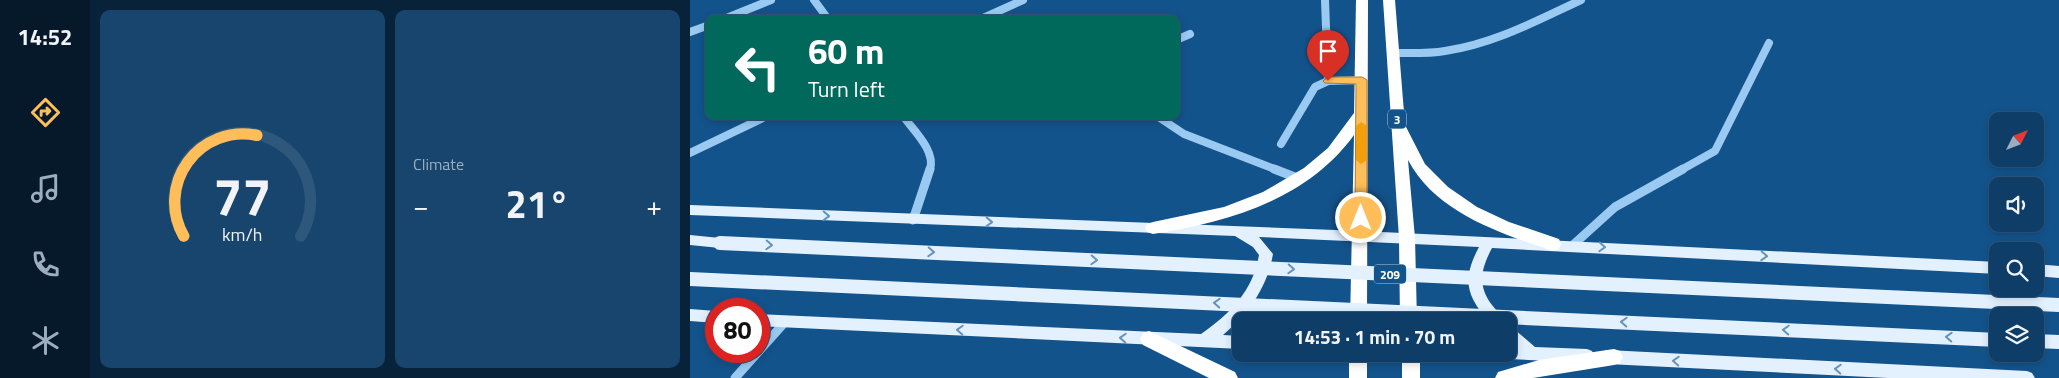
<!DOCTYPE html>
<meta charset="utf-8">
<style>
:root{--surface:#0e3e68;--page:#17456e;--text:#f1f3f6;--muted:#9baec0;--line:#2e577c;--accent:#ffbe59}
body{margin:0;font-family:"Titillium Web",sans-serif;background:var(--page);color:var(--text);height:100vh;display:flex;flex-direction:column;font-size:19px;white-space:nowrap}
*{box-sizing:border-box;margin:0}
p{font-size:16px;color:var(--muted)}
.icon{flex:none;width:28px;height:28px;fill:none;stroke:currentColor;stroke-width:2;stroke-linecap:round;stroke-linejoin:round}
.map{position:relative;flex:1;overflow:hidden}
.sheet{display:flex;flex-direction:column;gap:10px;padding:10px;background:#082239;width:600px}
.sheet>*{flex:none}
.banner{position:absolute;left:15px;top:15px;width:475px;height:105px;border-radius:10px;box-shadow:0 2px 8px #0003,0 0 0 1px var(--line);background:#00695c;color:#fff;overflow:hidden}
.needle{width:32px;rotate:48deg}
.buttons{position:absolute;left:1299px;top:112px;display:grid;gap:10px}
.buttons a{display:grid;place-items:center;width:55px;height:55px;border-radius:10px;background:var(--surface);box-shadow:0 2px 8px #0003,0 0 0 1px var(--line);font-size:25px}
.speed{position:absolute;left:15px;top:298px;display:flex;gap:10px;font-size:25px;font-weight:700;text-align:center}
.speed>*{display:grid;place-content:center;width:65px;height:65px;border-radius:50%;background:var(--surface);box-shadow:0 2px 8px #0003,0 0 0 1px var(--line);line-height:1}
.speed .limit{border:8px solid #d22;background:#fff;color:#111}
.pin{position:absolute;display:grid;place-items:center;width:42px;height:42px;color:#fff;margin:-51px -21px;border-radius:50% 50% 50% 0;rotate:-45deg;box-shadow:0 0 5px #0007}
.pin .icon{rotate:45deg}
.me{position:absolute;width:55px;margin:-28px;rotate:0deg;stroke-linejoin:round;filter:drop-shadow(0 0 4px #0008)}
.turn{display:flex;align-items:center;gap:18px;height:105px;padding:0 20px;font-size:22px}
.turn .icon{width:65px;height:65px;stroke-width:2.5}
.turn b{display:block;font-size:35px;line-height:42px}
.big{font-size:38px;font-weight:700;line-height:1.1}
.sheet .tile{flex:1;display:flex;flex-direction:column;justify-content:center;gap:8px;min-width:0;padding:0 18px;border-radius:10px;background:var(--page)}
.sheet .dial{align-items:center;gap:0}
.dial svg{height:130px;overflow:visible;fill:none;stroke:var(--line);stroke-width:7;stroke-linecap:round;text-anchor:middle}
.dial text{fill:var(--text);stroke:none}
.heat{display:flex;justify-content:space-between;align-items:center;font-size:28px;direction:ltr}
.sheet .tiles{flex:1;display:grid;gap:10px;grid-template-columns:repeat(2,1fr)}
.trip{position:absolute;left:542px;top:312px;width:285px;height:50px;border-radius:10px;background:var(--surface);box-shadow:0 2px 8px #0003,0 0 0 1px var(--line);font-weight:700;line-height:50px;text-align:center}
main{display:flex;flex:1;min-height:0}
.dock{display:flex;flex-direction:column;width:90px;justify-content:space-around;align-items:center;background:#06192a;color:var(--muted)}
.dock .icon{width:35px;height:35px}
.dock .selected{color:var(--accent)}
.dock b{font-size:22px;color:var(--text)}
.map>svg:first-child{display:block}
</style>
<main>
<nav class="dock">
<b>14:52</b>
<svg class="icon selected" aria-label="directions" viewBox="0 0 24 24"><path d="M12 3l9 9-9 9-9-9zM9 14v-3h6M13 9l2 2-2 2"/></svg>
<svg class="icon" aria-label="music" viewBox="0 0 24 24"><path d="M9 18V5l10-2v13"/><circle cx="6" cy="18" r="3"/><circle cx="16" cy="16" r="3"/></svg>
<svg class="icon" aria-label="phone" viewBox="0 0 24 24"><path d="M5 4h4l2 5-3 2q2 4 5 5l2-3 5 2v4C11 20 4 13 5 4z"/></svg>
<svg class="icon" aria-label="climate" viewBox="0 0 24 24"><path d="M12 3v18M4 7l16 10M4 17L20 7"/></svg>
</nav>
<section class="sheet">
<div class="tiles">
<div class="tile dial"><svg viewBox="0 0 100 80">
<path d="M14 69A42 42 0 1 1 86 69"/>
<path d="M14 69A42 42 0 0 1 59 7" stroke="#ffbe59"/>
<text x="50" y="56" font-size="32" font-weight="700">77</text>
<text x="50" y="72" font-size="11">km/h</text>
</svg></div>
<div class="tile"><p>Climate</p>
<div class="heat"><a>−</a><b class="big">21°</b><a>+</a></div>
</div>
</div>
</section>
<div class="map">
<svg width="1369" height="378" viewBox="0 0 1369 378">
<rect width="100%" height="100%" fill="#13538b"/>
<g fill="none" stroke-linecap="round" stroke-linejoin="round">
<g stroke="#9acaf1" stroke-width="8">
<polyline points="124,0 138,19"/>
<polyline points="635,0 638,81"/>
<polyline points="34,19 81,0"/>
<polyline points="291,19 333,0"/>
<polyline points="0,32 19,25"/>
<polyline points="486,40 500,34"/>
<path d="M702,53C720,53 738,54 755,51C804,44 848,20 891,0"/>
<path d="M213,116C224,131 246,151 240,170"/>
<polyline points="467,116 494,134 587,170"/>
<polyline points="591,144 625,87 638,81 671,80"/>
<polyline points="0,153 77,116"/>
<polyline points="991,170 1025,151 1079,43"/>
</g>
<g stroke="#9acaf1" stroke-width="9">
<polyline points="584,169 610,179"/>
<polyline points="223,220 240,169"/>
<polyline points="883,245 925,207 993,169"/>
<polyline points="45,378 95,322"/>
</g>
<g fill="#e3f1ff" fill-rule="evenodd">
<path d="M0,205L671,231L1308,262V274L802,248C791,269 787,285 802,305C806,310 811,315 814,321H798C776,295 772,279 789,247L569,237L583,254C577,288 559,313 533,335L551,336V349L69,326V314L511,334C540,314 563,291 569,255L563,247L545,236L0,215Z"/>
<polygon points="0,235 30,238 35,239 37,243 35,247 30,248 0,245"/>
<polygon points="1345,264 1369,266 1369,278 1345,276"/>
<polygon points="0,309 26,311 26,323 0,321"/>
<polygon points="819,328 824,329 845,347 897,349 902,351 904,356 902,361 897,363 819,359 814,357 812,354 819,354 819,345 822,345 819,343"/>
<polygon points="1345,334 1369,335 1369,349 1345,348"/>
<polygon points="917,350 1337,371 1342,373 1345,378 1198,378 917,364 912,362 910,357 912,352"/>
</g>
<g fill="#fff" fill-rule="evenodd">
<path d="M666,0H678L677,321H660L664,135C617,200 538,222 463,234L457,232L455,228L457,224L463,222L534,207L573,192L614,168L638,148L664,113Z"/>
<path d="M693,0H705L715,125L735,164L758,187L787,207L819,222L869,239L871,244L869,249L863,251C810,233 746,213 718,160L725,238L727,321H710L709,238Z"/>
<polygon points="459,331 545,372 548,378 519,378 453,345 450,339 453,333"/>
<polygon points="924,349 930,351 933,357 930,363 924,365 843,378 805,378 808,372 849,360"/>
<rect x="659" y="354" width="18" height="24"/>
<rect x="712" y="354" width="18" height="24"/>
</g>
<g stroke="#e3f1ff" stroke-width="14">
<polyline points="30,243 1369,305"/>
<polyline points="0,279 1308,340"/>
</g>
</g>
<defs><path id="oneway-chevron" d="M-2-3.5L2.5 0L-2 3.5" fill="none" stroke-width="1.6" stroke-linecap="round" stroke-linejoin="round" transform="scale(1.25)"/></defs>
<g stroke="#6692b9">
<use href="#oneway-chevron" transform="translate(136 216) rotate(2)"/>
<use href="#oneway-chevron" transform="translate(299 222) rotate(2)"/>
<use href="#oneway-chevron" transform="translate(79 245) rotate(3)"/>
<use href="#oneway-chevron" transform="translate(912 247) rotate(3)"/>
<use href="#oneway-chevron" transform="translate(241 252) rotate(3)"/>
<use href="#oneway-chevron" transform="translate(1074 256) rotate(3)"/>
<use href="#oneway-chevron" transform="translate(404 260) rotate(3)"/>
<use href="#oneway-chevron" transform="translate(601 269) rotate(3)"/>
<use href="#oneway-chevron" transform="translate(527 303) rotate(-177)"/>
<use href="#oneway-chevron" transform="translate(934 322) rotate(-177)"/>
<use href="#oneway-chevron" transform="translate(270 330) rotate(-177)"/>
<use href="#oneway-chevron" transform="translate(1096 330) rotate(-177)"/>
<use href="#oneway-chevron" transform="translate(1259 337) rotate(-177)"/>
<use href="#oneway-chevron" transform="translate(433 338) rotate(-177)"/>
<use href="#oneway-chevron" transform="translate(986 361) rotate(-177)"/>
<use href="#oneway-chevron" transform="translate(1148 369) rotate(-177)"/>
</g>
<polygon fill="#ffbe59" stroke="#a67c3a" points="638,77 672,77 677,80 677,218 671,223 665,218 666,84 635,83 633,81"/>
<polygon fill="#f59e0b" points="671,122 677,126 677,160 671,164 666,160 666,126"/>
<g text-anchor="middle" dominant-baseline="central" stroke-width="5" stroke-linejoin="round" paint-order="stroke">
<g fill="#13538b" stroke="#b8cbdc" stroke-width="1">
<rect x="698" y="109.5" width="18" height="19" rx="4"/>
<rect x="684" y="264.5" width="32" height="19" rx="4"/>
</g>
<g font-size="12" font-weight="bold" fill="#fff">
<text x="707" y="119">3</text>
<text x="700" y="274">209</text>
</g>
</g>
</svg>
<div class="buttons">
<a><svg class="needle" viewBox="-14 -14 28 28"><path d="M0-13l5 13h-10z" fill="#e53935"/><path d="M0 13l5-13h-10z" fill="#9baec0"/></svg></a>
<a><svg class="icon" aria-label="sound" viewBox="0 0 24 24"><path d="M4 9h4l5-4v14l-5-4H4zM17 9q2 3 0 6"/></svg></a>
<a><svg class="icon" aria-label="search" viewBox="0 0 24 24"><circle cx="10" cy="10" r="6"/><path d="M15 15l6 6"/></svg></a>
<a><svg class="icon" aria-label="layers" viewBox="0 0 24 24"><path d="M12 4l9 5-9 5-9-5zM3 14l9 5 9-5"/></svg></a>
</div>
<div class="speed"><div class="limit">80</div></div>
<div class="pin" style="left:638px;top:81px;background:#d93025"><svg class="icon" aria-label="arrive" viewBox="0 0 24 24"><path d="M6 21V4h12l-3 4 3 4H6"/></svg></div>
<svg class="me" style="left:671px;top:218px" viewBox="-20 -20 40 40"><circle r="17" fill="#ffbe59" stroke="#fff" stroke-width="3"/><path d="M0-11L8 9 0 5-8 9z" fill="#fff"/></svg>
<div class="trip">14:53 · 1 min · 70 m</div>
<div class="banner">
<div class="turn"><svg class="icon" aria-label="left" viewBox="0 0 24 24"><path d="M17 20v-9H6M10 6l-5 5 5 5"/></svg><div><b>60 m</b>Turn left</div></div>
</div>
</div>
</main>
